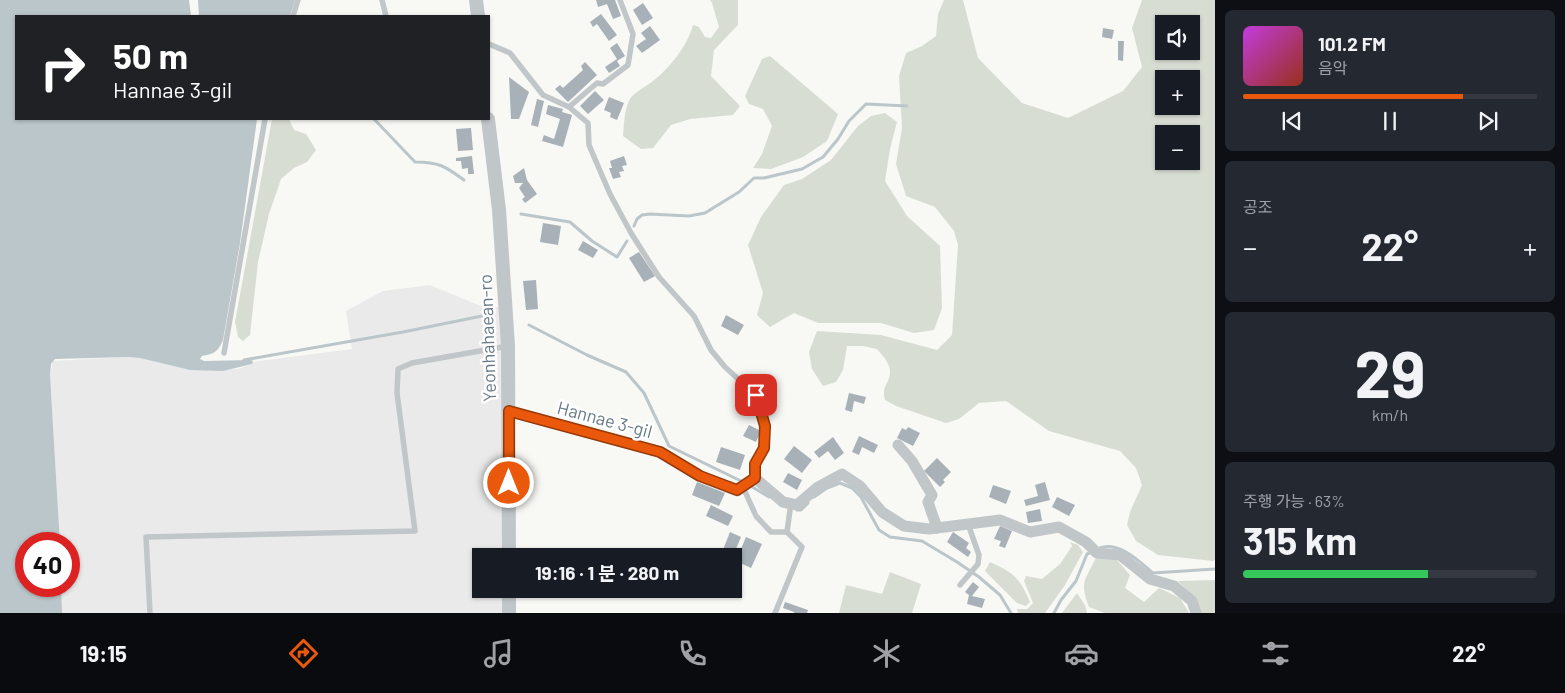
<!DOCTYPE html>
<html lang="ko">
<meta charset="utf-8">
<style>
:root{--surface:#171b24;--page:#242831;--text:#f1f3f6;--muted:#9ea1a6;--line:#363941;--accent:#ea580c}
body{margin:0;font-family:Barlow,"Noto Sans KR",sans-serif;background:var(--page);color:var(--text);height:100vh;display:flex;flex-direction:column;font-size:19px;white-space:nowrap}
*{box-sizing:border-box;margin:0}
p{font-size:16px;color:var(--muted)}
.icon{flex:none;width:28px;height:28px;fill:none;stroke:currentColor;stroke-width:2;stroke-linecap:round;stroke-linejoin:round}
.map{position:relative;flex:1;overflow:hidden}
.drawer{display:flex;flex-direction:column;gap:10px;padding:10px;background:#0d0f14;width:350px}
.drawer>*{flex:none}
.banner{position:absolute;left:15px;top:15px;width:475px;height:105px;border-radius:0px;box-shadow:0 1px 4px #0004;background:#202124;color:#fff;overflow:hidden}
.buttons{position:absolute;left:1155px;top:15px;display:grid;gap:10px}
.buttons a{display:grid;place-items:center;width:45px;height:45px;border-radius:0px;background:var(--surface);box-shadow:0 1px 4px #0004;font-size:25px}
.speed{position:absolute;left:15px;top:532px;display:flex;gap:10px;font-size:25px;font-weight:700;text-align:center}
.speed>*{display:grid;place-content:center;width:65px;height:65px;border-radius:50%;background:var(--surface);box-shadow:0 1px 4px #0004;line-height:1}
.speed .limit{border:8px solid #d22;background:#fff;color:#111}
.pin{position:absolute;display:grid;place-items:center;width:42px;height:42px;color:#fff;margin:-21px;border-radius:10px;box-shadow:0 2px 8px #0006}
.me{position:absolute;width:55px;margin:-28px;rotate:0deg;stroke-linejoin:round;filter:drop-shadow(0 0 4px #0008)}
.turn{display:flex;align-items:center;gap:18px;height:105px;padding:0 15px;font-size:22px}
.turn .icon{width:65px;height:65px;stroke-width:2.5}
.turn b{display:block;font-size:35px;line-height:42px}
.big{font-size:38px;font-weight:700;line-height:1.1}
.drawer .widget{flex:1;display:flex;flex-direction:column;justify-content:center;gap:8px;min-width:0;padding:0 18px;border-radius:8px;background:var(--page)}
.drawer .dial{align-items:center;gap:0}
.dial b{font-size:65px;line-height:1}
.song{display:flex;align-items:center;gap:15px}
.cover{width:60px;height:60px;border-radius:8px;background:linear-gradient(135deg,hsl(290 70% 55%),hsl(10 70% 35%))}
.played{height:5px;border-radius:2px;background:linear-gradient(90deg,var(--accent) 75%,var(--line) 75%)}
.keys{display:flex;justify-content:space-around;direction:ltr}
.heat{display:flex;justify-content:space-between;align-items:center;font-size:28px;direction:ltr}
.charge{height:8px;border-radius:4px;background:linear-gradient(90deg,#34c759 63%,var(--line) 0)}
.trip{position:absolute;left:472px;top:548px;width:270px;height:50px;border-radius:0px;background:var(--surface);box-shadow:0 1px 4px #0004;font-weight:700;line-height:50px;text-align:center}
.menu{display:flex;height:80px;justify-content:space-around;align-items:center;background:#090b0e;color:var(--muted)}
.menu .icon{width:35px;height:35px}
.menu .on{color:var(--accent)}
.menu b{font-size:22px;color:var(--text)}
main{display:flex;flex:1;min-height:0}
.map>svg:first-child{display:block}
</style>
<main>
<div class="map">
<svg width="1215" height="613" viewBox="0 0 1215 613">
<rect width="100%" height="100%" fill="#f8f8f5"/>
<polygon fill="#e9eae9" points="430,285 483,307 505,307 509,556 481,556 481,589 509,589 509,613 62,613 61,586 69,586 69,544 60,544 50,375 53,361 128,357 140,358 190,370 237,369 250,365 253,362 352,349 346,311 383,291"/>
<g fill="#d8ddd4" fill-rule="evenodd">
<path d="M710,0H738V25L714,50L711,76L740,106L733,115L690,119L671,125L653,148L641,149L623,136C624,125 624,112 629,101C632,93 646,87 653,81C669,69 688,45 693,25L699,27L705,37L711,38L719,27L712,3Z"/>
<path d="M944,0H963L978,58L1022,103L1068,118L1123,91L1142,67L1132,28L1142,0H1215V560L1213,561L1158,555L1136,541L1127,525L1130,512L1142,485L1136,468L1120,451L1049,431L1006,401L979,403L959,419L946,423L896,406L885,400C881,385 889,385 890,373C891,364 882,355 877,349L863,346H847L843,370L836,382L823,386L812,369L809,352L817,331L881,335L937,350L952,335L958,245L954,231L935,207L906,196L896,164L902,128L899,76L906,53L922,46L936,36L938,14ZM1164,24H1191V51H1164ZM1164,79H1191V106H1164ZM1164,134H1191V161H1164Z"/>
<polygon points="770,56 838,114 827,141 803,157 771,169 753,168 762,154 772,126 763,109 749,104 745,96 762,59"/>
<polygon points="885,113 897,122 890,149 885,181 907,216 940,246 942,308 934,330 914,333 881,323 818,323 794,313 770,327 757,315 763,293 748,245 761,217 784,185 802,179 831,160 858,126 871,116"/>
<polygon points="272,119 289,119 294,130 306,134 316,150 307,162 294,168 281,179 269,214 258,262 250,335 243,341 238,337 235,322"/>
<polygon points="1070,542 1078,545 1083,552 1065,585 1045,613 1018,613 1017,609 1027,609 1033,603 1024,581 1026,576 1042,579 1060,564 1072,546"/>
<path d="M1096,558L1117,560L1130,575L1125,588L1144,602L1159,588L1180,598L1189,613H1105L1089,607C1080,583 1084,581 1096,558Z"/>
<path d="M990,562C1014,573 1020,578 1030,602L1026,606L1017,603L985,571Z"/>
<polygon points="890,572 921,584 912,613 839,613 846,585 882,594"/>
<polygon points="1215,580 1215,613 1201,613 1197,600 1178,581"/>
<polygon points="1077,593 1085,605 1087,613 1062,613"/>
</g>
<g fill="#bac6ca">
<path d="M0,0H189L191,16H16V119H257L240,243L223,340C218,352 214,354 202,356L200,359L204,361L251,360L253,361L252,364L223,371L190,370L140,358L128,357L55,359L51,364L50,375L60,544H26V586H61L62,613H0Z"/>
<polygon points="198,0 295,0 290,16 199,16"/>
</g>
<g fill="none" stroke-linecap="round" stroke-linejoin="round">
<g stroke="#bac6ca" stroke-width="3">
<path d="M374,119L415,162C439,162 445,166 464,180"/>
<polyline points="521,214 570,222 592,241 617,257 627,241"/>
<polyline points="634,226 637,219 642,215 650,214 689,216 705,213 739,192 754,178 764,178 802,169 823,157 838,139 849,121 866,104 907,106"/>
<polyline points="529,325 587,355 626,372 644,393 669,446 743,482"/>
<polyline points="244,360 403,332 487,315"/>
<polyline points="749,485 769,497"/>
<polyline points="814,497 827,488 840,483 852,488 861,497 879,530 890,537 922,541 957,562 979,577 1000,595 1011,613"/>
<polyline points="797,510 801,510 808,503"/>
<path d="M1097,549C1117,539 1139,561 1153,573L1215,569"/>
<polyline points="1054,613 1061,600 1076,581 1087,554 1092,552"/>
</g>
</g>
<g fill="#a8b1b7">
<polygon points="596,0 615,0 621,16 613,19 607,4 598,7"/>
<polygon points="643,3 653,18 642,25 633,10"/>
<polygon points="601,14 617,35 609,41 597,24 593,27 590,22"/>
<polygon points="650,26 660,40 642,53 636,46 646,39 641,33"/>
<polygon points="1103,28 1114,30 1112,39 1102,37"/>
<polygon points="1118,41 1124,41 1123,61 1118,60"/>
<polygon points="617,43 625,56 617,61 620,66 609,73 605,67 617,59 610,48"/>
<polygon points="585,62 597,75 568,102 555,89 560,85 563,88 583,70 581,66"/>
<polygon points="509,77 529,92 519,119 511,119"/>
<polygon points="595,91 604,100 588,114 580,106"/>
<polygon points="609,97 624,103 617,120 610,117 611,113 604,110"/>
<polygon points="537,99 544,101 538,127 531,125"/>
<polygon points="548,105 563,109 562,112 572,115 563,147 542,141 544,135 554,139 560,119 546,114"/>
<polygon points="471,128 473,150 458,151 456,129"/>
<polygon points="472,156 474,174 468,174 468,168 462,169 461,161 456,161 456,158"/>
<polygon points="624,156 627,165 622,166 624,171 619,172 621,177 613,179 609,168 612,168 610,161"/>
<polygon points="524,168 527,180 537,194 525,203 522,199 525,197 519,188 523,183 515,183 513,176"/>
<polygon points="543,223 561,226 558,245 540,242"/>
<polygon points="583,241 598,250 593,258 578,250"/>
<polygon points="639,252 655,276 644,282 629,258"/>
<polygon points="536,280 538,309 526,310 523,281"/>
<polygon points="726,315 744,325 738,335 721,326"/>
<polygon points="763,377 769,381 762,390 756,385"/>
<polygon points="849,393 866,397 864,404 854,401 852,412 845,410"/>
<polygon points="749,425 761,431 756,442 743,436"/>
<polygon points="908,427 920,433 913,446 897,438 902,428 906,430"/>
<polygon points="859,436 878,445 874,453 862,447 859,455 852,452"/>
<polygon points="833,437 844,453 835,460 828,451 819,458 814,452"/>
<polygon points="794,446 812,460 802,473 784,459"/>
<polygon points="721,447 745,455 740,470 716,462"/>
<polygon points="937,458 951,472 943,480 945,482 940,487 924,471"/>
<polygon points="788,473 802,480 797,490 783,482"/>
<polygon points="697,482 725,493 719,506 692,495"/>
<polygon points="1045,482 1050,500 1026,506 1024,500 1038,496 1035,485"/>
<polygon points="993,485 1011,491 1006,504 989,497"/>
<polygon points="1057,497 1075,505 1069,516 1052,507"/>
<polygon points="711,505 733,516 728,526 706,516"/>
<polygon points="1040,509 1042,521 1028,523 1026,512"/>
<polygon points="1000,526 1012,531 1005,548 999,546 1001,541 994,539"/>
<polygon points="730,532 741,537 733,556 724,556 721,555"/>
<polygon points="953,532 969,543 966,548 971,552 968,557 947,542"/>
<polygon points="746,537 762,544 751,568 736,561"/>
<polygon points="973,582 979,587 972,596 985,599 982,608 967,604 969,595 965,592"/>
<polygon points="785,602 808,610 807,613 794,613 794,612 783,608"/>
</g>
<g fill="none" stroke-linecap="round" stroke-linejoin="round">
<g stroke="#c1c6c9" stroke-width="5.5">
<polyline points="382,0 386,16"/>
<polyline points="293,16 298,0"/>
<polyline points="489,44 510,53 543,95 569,107 597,83 603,84 628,65 633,34 620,0"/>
<polyline points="569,107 588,123 589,145 610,194 631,233 659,277 694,316 711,350 725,367 756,395 765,426 764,448 755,464 755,478"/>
<polyline points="224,353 265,119"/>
<polyline points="743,487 756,516 771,532 787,532"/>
<polyline points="960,585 978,564 979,555 968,524"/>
<polyline points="150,613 146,537 415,531 397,393 398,369 412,363 508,346"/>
<polyline points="775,613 802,547 787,532 791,503"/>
</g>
<g stroke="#c1c6c9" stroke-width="11">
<polyline points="509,411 660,452 699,476 737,491 755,478 783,502 797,505 818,487 842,474 860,486 882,512 904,526 929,529 1000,520 1030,532 1059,527 1086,542 1097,553 1120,555 1150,579 1174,586 1192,601 1196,613"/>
<polyline points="898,445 912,461 932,495 928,502 937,528"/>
</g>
<g stroke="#c1c6c9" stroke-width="14">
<polyline points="476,0 478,16"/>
<polyline points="488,119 499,210 508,346 509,556"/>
<polyline points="509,589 509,613"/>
</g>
</g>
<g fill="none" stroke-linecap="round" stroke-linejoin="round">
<g stroke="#983908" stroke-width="12">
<polyline id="route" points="509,483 509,411 660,452 700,476 737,490 755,478 755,464 764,448 765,426 756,395"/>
</g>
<use href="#route" stroke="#ea580c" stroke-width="9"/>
</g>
<g text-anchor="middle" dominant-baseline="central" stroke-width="5" stroke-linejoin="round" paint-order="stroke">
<g font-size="18" fill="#677986" stroke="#fff">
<text transform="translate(487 338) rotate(-92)">Yeonhahaean-ro</text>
<text transform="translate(605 419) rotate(15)">Hannae 3-gil</text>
</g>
</g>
</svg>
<div class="buttons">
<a><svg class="icon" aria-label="sound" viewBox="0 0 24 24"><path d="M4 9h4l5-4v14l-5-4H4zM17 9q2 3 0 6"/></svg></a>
<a>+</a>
<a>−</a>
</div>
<div class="speed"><div class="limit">40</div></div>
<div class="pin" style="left:756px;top:395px;background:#d93025"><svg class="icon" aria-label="arrive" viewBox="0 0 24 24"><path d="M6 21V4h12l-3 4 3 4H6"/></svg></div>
<svg class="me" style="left:509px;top:483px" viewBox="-20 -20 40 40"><circle r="17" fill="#ea580c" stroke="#fff" stroke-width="3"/><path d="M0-11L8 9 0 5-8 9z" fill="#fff"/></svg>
<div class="trip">19:16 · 1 분 · 280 m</div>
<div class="banner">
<div class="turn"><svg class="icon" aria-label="right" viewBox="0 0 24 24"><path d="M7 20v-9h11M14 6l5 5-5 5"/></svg><div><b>50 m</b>Hannae 3-gil</div></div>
</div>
</div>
<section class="drawer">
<div class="widget">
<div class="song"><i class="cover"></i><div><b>101.2 FM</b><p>음악</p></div></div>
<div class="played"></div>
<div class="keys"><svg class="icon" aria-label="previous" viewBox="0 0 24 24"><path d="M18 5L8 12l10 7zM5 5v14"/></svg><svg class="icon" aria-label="pause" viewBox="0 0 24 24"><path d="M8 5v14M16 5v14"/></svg><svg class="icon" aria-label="next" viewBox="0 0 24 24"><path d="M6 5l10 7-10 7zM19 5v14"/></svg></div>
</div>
<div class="widget"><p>공조</p>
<div class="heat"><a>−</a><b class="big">22°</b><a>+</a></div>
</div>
<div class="widget dial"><b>29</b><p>km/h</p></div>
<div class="widget"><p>주행 가능 · 63%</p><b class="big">315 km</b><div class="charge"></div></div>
</section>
</main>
<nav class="menu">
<b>19:15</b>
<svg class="icon on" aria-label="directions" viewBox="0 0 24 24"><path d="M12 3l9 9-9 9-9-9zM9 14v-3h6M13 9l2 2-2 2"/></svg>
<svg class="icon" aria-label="music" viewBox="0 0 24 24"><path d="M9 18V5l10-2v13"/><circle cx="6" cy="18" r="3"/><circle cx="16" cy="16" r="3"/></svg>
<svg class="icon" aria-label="phone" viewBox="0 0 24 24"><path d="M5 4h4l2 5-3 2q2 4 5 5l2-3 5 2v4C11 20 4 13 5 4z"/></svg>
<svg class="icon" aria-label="climate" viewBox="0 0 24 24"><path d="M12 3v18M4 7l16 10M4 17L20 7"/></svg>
<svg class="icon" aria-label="car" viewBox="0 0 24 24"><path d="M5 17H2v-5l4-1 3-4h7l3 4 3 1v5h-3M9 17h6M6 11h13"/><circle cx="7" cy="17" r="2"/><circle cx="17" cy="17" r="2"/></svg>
<svg class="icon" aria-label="filters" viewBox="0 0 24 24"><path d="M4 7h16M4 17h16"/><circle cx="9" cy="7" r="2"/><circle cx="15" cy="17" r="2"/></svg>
<b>22°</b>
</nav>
